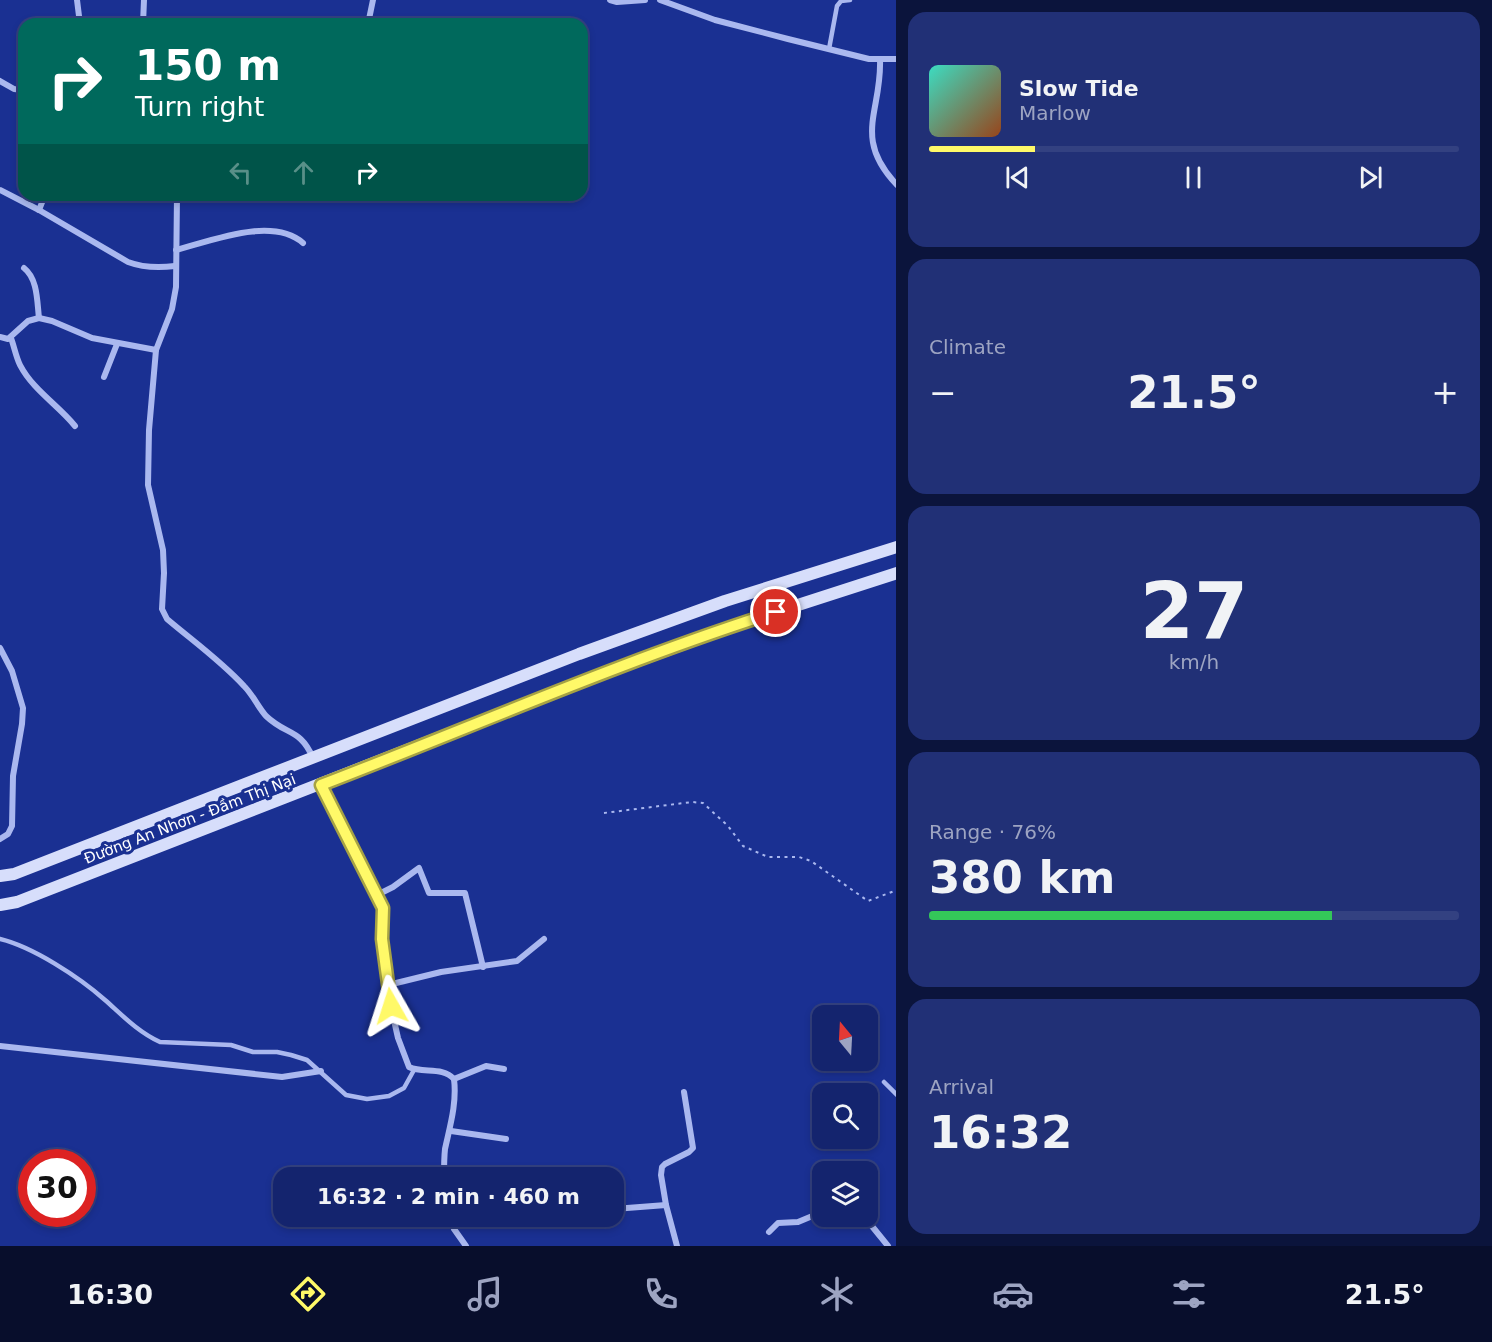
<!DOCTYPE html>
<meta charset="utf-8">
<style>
:root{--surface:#14246e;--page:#213076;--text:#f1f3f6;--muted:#9da4c2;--line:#334181;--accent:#fff968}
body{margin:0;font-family:"DejaVu Sans",sans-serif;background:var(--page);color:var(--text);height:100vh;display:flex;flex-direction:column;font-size:22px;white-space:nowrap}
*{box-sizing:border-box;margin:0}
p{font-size:20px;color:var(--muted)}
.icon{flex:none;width:33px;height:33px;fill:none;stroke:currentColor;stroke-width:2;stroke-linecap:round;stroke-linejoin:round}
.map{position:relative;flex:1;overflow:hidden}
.sheet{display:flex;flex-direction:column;gap:12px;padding:12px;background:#0b143c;width:596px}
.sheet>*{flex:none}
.hud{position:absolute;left:18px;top:18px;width:570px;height:183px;border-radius:18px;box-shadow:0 3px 9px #0003,0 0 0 2px var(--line);background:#00695c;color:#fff;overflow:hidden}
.needle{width:39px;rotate:342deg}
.controls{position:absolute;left:812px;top:1005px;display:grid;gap:12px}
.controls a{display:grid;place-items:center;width:66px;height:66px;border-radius:12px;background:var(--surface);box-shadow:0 3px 9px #0003,0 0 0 2px var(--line);font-size:30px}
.speed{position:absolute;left:18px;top:1149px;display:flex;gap:12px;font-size:30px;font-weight:700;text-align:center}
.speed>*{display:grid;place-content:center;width:78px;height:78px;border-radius:50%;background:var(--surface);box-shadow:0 3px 9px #0003,0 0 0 2px var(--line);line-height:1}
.speed .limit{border:9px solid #d22;background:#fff;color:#111}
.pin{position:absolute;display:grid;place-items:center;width:51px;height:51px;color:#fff;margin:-26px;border:3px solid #fff;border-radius:50%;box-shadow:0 2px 6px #0007}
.me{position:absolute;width:66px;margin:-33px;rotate:354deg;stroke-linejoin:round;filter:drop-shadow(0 0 4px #0008)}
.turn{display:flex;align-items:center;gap:21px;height:126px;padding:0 18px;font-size:27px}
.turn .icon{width:78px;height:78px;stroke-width:2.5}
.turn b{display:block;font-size:42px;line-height:51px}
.lanes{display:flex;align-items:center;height:57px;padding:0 18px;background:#0003;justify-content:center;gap:30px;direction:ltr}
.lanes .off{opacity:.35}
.big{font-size:45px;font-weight:800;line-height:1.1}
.sheet .card{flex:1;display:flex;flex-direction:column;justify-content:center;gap:9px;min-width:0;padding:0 21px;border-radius:18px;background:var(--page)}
.sheet .dial{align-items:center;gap:0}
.dial b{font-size:78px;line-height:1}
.song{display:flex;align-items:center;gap:18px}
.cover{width:72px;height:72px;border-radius:9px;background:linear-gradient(135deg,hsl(170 70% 55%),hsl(20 70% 35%))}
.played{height:6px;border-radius:3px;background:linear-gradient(90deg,var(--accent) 20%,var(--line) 20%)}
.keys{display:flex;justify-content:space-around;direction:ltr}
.heat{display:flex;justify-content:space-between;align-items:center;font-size:33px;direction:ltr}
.charge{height:9px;border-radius:4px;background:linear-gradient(90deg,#34c759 76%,var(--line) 0)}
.trip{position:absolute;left:273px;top:1167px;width:351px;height:60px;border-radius:18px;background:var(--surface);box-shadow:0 3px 9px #0003,0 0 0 2px var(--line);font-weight:800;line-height:60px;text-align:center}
.menu{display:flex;height:96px;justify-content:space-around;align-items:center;background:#080e2c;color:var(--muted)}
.menu .icon{width:42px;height:42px}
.menu .on{color:var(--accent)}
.menu b{font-size:27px;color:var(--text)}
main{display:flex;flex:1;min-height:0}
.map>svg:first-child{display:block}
</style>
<main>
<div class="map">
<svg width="897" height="1246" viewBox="0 0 897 1246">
<rect width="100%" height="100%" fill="#1a3092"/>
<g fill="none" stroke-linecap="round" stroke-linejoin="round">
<polyline stroke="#aab8ef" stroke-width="2" stroke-dasharray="3 4.5" stroke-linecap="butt" points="604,813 692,802 703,803 728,826 743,846 768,857 799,857 811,861 868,901 897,890"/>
<g stroke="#aab8ef" stroke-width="4.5">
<polyline points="829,49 837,6 841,1 850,0"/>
<path d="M0,939C33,947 79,977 105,1000C122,1015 138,1032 160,1042L231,1045L253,1052H277L291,1055L307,1060L346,1095L367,1099L389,1096L404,1088L414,1070"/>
<polyline points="884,1082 897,1095"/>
</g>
<g stroke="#aab8ef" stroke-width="6">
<polyline points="77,0 80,24"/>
<polyline points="610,0 617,2 645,0"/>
<polyline points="660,0 715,20 788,39 869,59 897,59"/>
<polyline points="143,24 144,0"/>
<polyline points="368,24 373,0"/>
<path d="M880,60C882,111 852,138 897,185"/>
<polyline points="0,81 14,89 24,90"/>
<path d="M0,190L39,210L128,262C144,268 159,268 175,266"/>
<path d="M177,195L176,287L172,309L156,350L149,430L148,485L163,550L164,573L162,609L167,619C193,641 221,661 244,686C253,695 258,707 266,716C287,736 300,728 313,758"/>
<polyline points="39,210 45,195"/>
<path d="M176,250C211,241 272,216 303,243"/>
<path d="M24,268C38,279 37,302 39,318"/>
<polyline points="0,337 8,339 28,321 39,318 52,321 92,338 156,350"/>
<path d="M11,338C14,346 16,357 20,365C33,390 58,405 75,426"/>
<polyline points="104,377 117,344"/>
<polyline points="0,648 12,671 23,708 22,724 13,776 12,826 8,834 0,839"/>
<path d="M321,785L383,908L382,939L391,1007L398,1038L409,1067C423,1074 442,1066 454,1079C457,1103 450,1126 445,1149C444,1158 444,1168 444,1178"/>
<polyline points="377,895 393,887 419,868 429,893 465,893 483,967"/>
<polyline points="388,985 441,972 517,961 544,939"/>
<polyline points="0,1046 282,1077 321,1071"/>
<polyline points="454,1079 486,1066 504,1069"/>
<polyline points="451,1131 506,1139"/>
<polyline points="666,1205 661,1175 662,1167 665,1164 689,1152 693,1148 684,1092"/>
<polyline points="614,1209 666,1205 677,1246"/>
<polyline points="450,1216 454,1229 466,1246"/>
<polyline points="858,1216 871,1225 888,1246"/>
<polyline points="769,1232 778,1223 798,1222 822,1212"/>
</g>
<g stroke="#d7defb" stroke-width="12">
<polyline points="0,876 14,874 579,654 725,601 897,547"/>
<polyline points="0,905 17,902 589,679 736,625 897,573"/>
</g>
</g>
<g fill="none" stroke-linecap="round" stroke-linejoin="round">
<g stroke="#a6a244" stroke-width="15">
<path id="route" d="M391,1006L382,939L383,908L321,785C472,727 622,661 776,612"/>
</g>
<use href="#route" stroke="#fff968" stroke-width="10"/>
</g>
<g text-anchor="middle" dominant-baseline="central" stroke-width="6" stroke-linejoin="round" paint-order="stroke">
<g font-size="15" fill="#fff" stroke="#1a3092">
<text transform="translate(190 819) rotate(-21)">Đường An Nhơn - Đầm Thị Nại</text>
</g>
</g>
</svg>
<div class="controls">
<a><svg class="needle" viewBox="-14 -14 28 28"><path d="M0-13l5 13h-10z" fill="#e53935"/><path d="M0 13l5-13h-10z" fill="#9da4c2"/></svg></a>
<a><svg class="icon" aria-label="search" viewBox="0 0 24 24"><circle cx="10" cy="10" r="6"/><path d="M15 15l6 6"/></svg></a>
<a><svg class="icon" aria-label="layers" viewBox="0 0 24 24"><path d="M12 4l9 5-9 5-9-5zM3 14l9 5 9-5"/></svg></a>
</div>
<div class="speed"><div class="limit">30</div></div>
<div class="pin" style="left:776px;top:612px;background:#d93025"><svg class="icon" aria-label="arrive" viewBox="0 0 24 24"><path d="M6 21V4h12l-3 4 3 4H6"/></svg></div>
<svg class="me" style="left:391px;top:1006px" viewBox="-20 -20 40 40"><path d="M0-17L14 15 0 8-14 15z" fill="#fff968" stroke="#fff" stroke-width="4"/></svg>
<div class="trip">16:32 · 2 min · 460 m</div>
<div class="hud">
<div class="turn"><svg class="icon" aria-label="right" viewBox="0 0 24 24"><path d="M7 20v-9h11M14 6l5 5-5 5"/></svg><div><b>150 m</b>Turn right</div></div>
<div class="lanes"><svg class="icon off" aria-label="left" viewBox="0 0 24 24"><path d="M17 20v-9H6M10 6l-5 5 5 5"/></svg><svg class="icon off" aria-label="ahead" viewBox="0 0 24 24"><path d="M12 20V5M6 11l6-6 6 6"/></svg><svg class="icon" aria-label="right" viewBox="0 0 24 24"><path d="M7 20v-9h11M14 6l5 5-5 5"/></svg></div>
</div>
</div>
<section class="sheet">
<div class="card">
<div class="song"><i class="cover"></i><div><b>Slow Tide</b><p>Marlow</p></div></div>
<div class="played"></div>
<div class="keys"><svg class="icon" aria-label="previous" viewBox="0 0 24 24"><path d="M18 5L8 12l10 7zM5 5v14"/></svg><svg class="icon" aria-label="pause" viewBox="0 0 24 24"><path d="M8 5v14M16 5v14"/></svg><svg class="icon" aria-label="next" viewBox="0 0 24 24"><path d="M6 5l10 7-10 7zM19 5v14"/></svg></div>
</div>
<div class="card"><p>Climate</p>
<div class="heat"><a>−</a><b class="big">21.5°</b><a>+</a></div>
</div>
<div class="card dial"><b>27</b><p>km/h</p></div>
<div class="card"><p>Range · 76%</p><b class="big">380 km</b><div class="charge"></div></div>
<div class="card"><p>Arrival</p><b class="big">16:32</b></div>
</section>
</main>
<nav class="menu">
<b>16:30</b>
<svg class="icon on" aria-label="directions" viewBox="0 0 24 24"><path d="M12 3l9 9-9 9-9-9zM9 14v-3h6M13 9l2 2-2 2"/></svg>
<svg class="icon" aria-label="music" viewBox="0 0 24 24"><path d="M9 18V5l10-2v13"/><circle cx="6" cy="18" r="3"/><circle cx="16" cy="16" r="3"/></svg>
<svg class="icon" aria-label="phone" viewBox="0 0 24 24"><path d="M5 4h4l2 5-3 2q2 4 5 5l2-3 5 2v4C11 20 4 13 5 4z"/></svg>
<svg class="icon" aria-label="climate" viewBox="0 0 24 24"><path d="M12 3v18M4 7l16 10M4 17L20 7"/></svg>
<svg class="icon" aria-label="car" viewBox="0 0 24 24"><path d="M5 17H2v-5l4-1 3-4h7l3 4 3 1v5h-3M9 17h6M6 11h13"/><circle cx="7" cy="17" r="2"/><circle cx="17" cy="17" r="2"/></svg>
<svg class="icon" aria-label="filters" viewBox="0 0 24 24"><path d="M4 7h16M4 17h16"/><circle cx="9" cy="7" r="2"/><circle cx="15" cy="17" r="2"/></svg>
<b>21.5°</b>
</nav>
